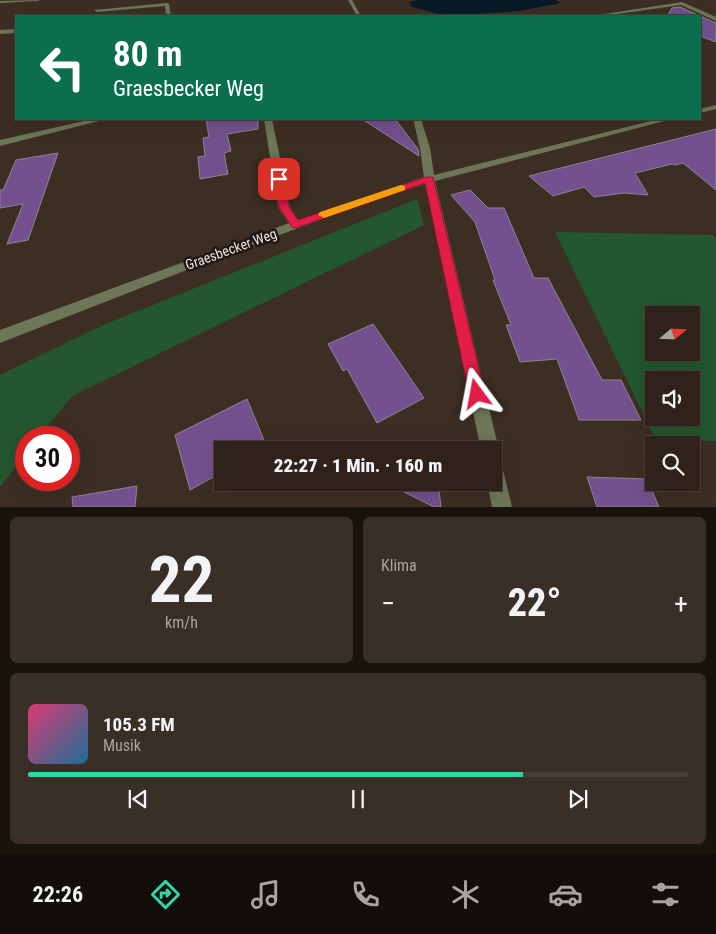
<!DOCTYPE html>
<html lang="de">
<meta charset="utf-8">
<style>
:root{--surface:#2e221a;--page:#3a2f27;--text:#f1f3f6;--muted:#a7a4a2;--line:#493f39;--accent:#32d4a9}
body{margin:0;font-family:"Roboto Condensed",sans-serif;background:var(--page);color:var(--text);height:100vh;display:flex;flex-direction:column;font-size:19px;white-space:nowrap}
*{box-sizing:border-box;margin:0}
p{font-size:16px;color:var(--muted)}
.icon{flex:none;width:28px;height:28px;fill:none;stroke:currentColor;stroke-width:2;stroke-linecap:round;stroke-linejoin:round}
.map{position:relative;height:507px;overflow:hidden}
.drawer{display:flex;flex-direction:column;gap:10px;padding:10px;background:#19130e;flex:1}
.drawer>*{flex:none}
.banner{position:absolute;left:15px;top:15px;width:686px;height:105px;border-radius:0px;box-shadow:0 5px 20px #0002,0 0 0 1px var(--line);background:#0b6e4f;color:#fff;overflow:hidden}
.needle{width:32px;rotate:71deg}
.buttons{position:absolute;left:645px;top:306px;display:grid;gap:10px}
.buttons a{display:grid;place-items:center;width:55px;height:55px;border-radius:0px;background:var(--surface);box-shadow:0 5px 20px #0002,0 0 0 1px var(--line);font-size:25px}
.speed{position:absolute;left:15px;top:426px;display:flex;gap:10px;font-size:25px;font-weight:700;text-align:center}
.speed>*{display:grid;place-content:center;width:65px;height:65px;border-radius:50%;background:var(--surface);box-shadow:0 5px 20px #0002,0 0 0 1px var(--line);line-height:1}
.speed .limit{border:8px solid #d22;background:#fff;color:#111}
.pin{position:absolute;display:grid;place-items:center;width:42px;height:42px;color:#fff;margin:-21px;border-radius:10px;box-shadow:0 2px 8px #0006}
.me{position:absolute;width:55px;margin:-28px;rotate:347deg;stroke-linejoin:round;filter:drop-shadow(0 0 4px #0008)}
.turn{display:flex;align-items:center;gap:18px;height:105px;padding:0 15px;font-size:22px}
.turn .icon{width:65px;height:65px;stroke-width:2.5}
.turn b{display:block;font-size:35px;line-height:42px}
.big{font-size:38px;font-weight:800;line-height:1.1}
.drawer .widget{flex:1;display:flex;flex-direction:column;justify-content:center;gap:8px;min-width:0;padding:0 18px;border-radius:8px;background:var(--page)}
.drawer .dial{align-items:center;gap:0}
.dial b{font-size:65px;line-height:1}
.song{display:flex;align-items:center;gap:15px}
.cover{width:60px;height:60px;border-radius:8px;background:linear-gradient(135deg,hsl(340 70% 55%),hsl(200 70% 35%))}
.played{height:5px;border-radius:2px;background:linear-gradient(90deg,var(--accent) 75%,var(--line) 75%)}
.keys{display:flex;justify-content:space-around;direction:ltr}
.heat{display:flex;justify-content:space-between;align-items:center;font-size:28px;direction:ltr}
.drawer .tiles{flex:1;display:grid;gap:10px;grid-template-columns:1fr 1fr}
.widget:last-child{grid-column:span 2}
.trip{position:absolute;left:214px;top:441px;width:288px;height:50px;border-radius:0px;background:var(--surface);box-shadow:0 5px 20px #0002,0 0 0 1px var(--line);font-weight:800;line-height:50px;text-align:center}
.tabs{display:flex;height:80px;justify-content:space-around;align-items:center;background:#120e0a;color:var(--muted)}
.tabs .icon{width:35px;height:35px}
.tabs .current{color:var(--accent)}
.tabs b{font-size:22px;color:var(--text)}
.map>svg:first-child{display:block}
</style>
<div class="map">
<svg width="716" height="507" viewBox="0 0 716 507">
<rect width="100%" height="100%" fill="#3d2e23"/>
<g fill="#22572f" fill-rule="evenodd">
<polygon points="417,199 424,225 72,396 39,437 26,438 26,454 0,487 0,375 103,325"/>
<path d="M555,232L713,235L716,239V441L656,440ZM654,315H691V352H654ZM654,380H691V418H654Z"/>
</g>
<polygon fill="#061a2a" points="417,0 555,0 561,3 520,11 447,16 412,7 409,2"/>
<g fill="#73508e" stroke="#8d8495">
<polygon points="680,7 716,23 716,42 700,36 700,16 667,16 672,8"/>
<polygon points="206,119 258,119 258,129 227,134 231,151 224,153 228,174 200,179 198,157 205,156 203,138 209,137"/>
<polygon points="362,119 395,119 418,149 419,156"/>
<polygon points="716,129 716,190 683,163 675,165 672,164 635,173 648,195 624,193 594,197 584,187 553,196 529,176"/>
<polygon points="58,153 28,240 7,244 23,204 0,208 0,190 3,190 16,160"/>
<polygon points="470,190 488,208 504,208 534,278 548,278 602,380 621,380 641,420 579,420 557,359 520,362 506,325 511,325 493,280 495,280 475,222 451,195"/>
<polygon points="373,324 424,398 377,423 347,369 343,371 328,344"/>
<polygon points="247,399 268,450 222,450 222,472 190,490 175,435"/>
<polygon points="587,477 647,479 659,507 597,507"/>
<polygon points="384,482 438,482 441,507 434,507"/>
<polygon points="137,486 135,507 73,507 72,497"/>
</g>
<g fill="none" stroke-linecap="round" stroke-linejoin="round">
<g fill="#6d7657" fill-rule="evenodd">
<polygon points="40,0 38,1 0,3 0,1"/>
<polygon points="348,0 352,0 361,16 357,16"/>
<polygon points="682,2 716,17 716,21 681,5 603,16 591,16"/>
<polygon points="167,3 169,4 171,16 166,16 165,6 97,12 94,10"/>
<polygon points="16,29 16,33 0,34 0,30"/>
<polygon points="716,105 716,109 700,113 700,109"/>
<polygon points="93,119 107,119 0,146 0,140"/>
<polygon points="264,119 272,119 290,207 298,220 424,177 420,148 413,119 421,119 430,148 434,175 659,119 672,119 435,181 499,450 497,455 501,462 512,507 492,507 487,482 492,482 492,450 481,450 425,184 371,201 220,257 0,343 0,330 289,223 278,207"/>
</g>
</g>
<polygon fill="#e11d48" stroke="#92132f" points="279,176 284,179 289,207 298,220 426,177 433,177 485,394 483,399 477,401 472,399 469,394 425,183 296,228 292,227 279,207 274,179"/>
<polygon fill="#f59e0b" points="401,185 405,186 405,190 327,217 324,218 318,215 320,212"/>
<g text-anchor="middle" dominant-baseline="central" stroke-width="5" stroke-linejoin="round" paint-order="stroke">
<g font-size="14" fill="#ece2db" stroke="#1e1713">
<text transform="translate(231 249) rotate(-20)">Graesbecker Weg</text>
</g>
</g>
</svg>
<div class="buttons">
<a><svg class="needle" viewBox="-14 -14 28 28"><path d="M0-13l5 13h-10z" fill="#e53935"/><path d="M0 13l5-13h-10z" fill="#a7a4a2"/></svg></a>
<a><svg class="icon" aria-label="sound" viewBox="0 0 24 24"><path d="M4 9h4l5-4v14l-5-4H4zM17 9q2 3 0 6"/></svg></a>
<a><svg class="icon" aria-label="search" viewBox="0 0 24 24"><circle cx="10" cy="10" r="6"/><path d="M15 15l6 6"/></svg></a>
</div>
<div class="speed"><div class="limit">30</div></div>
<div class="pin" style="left:279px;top:179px;background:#d93025"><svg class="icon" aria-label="arrive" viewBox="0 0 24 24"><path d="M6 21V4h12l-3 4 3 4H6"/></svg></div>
<svg class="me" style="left:477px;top:394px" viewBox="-20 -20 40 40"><path d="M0-17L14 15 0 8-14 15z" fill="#e11d48" stroke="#fff" stroke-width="4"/></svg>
<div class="trip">22:27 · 1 Min. · 160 m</div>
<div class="banner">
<div class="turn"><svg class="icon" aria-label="left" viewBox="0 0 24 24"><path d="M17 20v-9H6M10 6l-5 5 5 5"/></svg><div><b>80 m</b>Graesbecker Weg</div></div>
</div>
</div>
<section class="drawer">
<div class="tiles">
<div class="widget dial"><b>22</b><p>km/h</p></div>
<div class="widget"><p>Klima</p>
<div class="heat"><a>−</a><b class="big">22°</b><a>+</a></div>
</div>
<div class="widget">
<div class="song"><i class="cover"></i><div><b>105.3 FM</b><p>Musik</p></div></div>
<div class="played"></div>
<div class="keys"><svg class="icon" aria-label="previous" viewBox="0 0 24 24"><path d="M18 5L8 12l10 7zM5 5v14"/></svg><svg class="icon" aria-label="pause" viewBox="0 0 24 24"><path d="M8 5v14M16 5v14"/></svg><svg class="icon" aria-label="next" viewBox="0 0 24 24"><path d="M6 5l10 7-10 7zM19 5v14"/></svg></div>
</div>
</div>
</section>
<nav class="tabs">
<b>22:26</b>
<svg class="icon current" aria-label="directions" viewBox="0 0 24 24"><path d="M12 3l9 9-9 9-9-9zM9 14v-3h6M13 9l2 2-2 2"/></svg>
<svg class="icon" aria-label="music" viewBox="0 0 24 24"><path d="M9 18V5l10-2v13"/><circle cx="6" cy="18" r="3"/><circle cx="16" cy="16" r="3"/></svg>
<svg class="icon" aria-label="phone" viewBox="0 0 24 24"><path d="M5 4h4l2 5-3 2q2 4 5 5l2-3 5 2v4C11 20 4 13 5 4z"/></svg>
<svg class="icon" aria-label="climate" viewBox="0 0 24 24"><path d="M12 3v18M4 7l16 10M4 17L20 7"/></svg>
<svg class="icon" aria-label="car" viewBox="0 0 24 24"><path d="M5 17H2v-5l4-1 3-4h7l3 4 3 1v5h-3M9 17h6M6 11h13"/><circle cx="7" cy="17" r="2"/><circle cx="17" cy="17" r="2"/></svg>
<svg class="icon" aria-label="filters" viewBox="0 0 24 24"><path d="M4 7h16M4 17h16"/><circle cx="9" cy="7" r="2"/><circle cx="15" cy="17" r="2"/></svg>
</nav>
